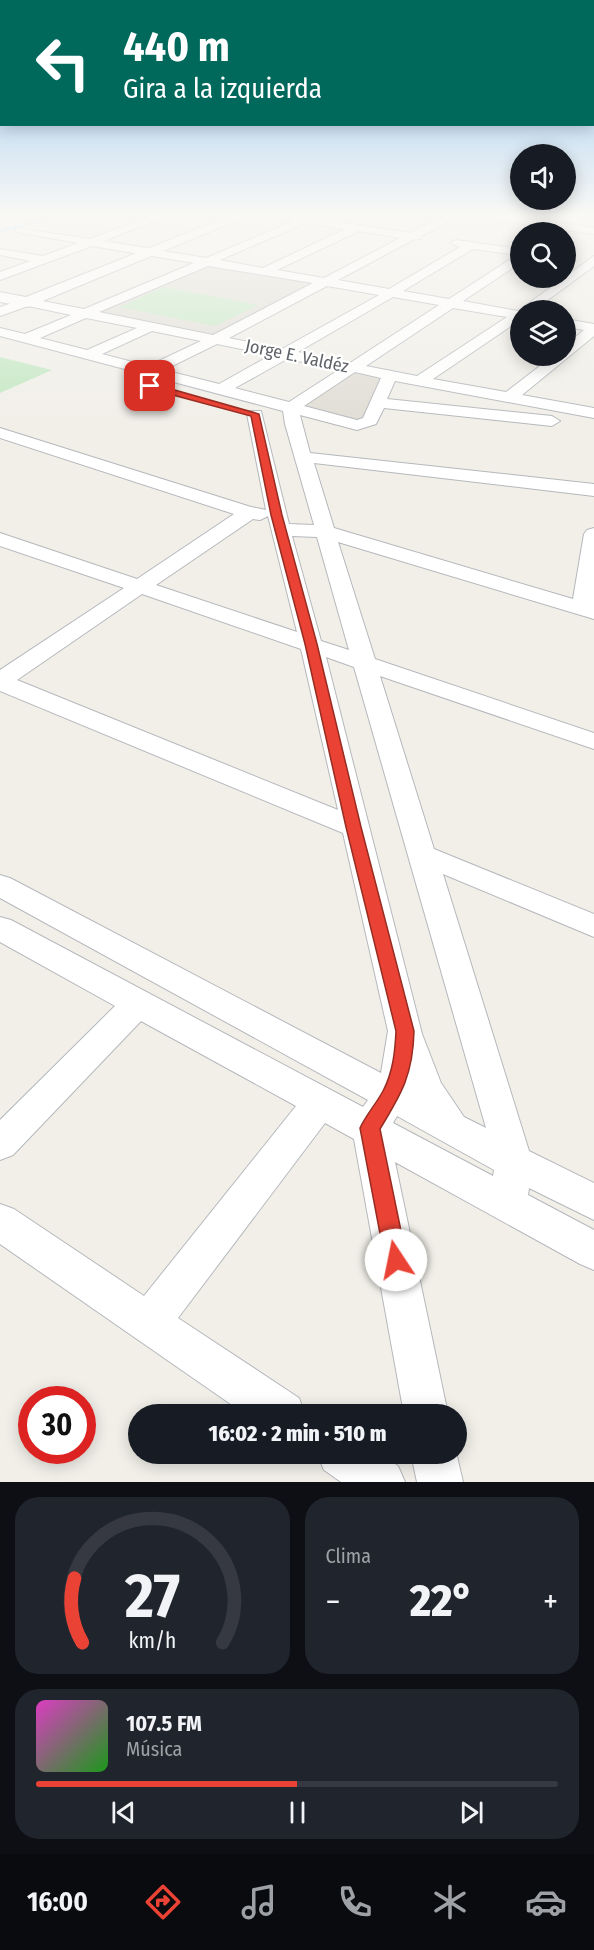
<!DOCTYPE html>
<html lang="es">
<meta charset="utf-8">
<style>
:root{--surface:#171b24;--page:#20242c;--text:#f1f3f6;--muted:#9ea1a6;--line:#363941;--accent:#ea4335}
body{margin:0;font-family:"Fira Sans Condensed",sans-serif;background:var(--page);color:var(--text);height:100vh;display:flex;flex-direction:column;font-size:22px;white-space:nowrap}
*{box-sizing:border-box;margin:0}
p{font-size:20px;color:var(--muted)}
.icon{flex:none;width:33px;height:33px;fill:none;stroke:currentColor;stroke-width:2;stroke-linecap:round;stroke-linejoin:round}
.map{position:relative;height:1482px;overflow:hidden}
.details{display:flex;flex-direction:column;gap:15px;padding:15px;background:#0d0f14;flex:1}
.details>*{flex:none}
.banner{position:absolute;left:0px;top:0px;width:594px;height:126px;box-shadow:0 3px 15px #0003;background:#00695c;color:#fff;overflow:hidden}
.buttons{position:absolute;left:510px;top:144px;display:grid;gap:12px}
.buttons a{display:grid;place-items:center;width:66px;height:66px;border-radius:50%;background:var(--surface);box-shadow:0 3px 15px #0003;font-size:30px}
.speed{position:absolute;left:18px;top:1386px;display:flex;gap:12px;font-size:30px;font-weight:700;text-align:center}
.speed>*{display:grid;place-content:center;width:78px;height:78px;border-radius:50%;background:var(--surface);box-shadow:0 3px 15px #0003;line-height:1}
.speed .limit{border:9px solid #d22;background:#fff;color:#111}
.pin{position:absolute;display:grid;place-items:center;width:51px;height:51px;color:#fff;margin:-26px;border-radius:12px;box-shadow:0 3px 9px #0006}
.me{position:absolute;width:66px;margin:-33px;rotate:349deg;stroke-linejoin:round;filter:drop-shadow(0 0 4px #0008)}
.turn{display:flex;align-items:center;gap:21px;height:126px;padding:0 24px;font-size:27px}
.turn .icon{width:78px;height:78px;stroke-width:2.5}
.turn b{display:block;font-size:42px;line-height:51px}
.big{font-size:45px;font-weight:800;line-height:1.1}
.details .tile{flex:1;display:flex;flex-direction:column;justify-content:center;gap:9px;min-width:0;padding:0 21px;border-radius:24px;background:var(--page)}
.details .dial{align-items:center;gap:0}
.dial svg{height:156px;overflow:visible;fill:none;stroke:var(--line);stroke-width:7;stroke-linecap:round;text-anchor:middle}
.dial text{fill:var(--text);stroke:none}
.song{display:flex;align-items:center;gap:18px}
.cover{width:72px;height:72px;border-radius:9px;background:linear-gradient(135deg,hsl(310 70% 55%),hsl(120 70% 35%))}
.played{height:6px;border-radius:3px;background:linear-gradient(90deg,var(--accent) 50%,var(--line) 50%)}
.keys{display:flex;justify-content:space-around;direction:ltr}
.heat{display:flex;justify-content:space-between;align-items:center;font-size:33px;direction:ltr}
.details .tiles{flex:1;display:grid;gap:15px;grid-template-columns:1fr 1fr}
.tile:last-child{grid-column:span 2}
.trip{position:absolute;left:128px;top:1404px;width:339px;height:60px;border-radius:30px;background:var(--surface);box-shadow:0 3px 15px #0003;font-weight:800;line-height:60px;text-align:center}
.tabs{display:flex;height:96px;justify-content:space-around;align-items:center;background:#090b0e;color:var(--muted)}
.tabs .icon{width:42px;height:42px}
.tabs .active{color:var(--accent)}
.tabs b{font-size:27px;color:var(--text)}
.map>svg:first-child{display:block}
</style>
<div class="map">
<svg width="594" height="1482" viewBox="0 0 594 1482">
<rect width="100%" height="100%" fill="#f1efe8"/>
<g fill="#e1ded6">
<polygon points="209,262 324,282 216,339 87,313"/>
<polygon points="352,368 390,375 364,424 292,408"/>
</g>
<g fill="#c5e8c5">
<polygon points="164,287 258,305 215,326 119,307"/>
<polygon points="0,357 52,370 0,393"/>
</g>
<g fill="none" stroke-linecap="round" stroke-linejoin="round">
<polyline stroke="#aadaff" stroke-width="3" points="0,231 46,220 55,213"/>
<g stroke="#b5b8bc" stroke-width="2">
<g id="minor">
<path d="M158,213H174L104,241L206,258L293,221L255,213H283L410,233L447,213H490L594,228V234L460,215L421,236L420,239L413,240L338,280L389,289L460,247L450,243L456,240L520,249V263L463,301L518,311L594,256V266L534,310H520V320L433,379L506,392L553,356H566V345L584,330L566,327V319L594,324V336L522,395L594,408V418L395,381L387,399L552,416L560,421L552,426L384,408L376,424L357,430L300,415L310,453L594,484V496L314,463L334,528L573,599L584,534L587,530L594,528V619L338,542L375,659L594,733V749L380,676L434,849L594,914V937L443,874L529,1151L594,1183V1220L529,1188L528,1195L594,1230V1270L580,1264L395,1162L448,1414H404L354,1139L325,1123L178,1318L299,1398L305,1414H245L0,1244V1204L14,1209L144,1296L296,1106L141,1021L13,1155L0,1160V1120L115,1006L0,942V917L11,920L363,1107L368,1100L0,898V875L10,878L381,1073L388,1031L343,833L0,691V670L124,588L0,546V533L137,579L234,514L0,438V428L251,507L266,510L247,414L249,411H261L289,524L314,525L285,424L283,411L0,336V328L25,334L71,315L28,306L0,316V307L27,298L84,309L194,263L92,246L0,280V272L30,261L0,255V249L43,256L78,243L16,232V228L90,239ZM306,223L345,229L263,268L220,260ZM359,231L400,238L324,278L277,270ZM473,249L517,255L449,299L403,291ZM208,266L313,283L213,335L99,312ZM327,286L379,295L282,349L229,338ZM393,297L439,305L350,363L298,352ZM453,308L507,317L417,376L366,366ZM86,318L137,328L87,350L40,338ZM152,331L201,341L148,366L102,354ZM217,344L271,355L219,384L164,370ZM287,359L340,369L289,402L235,388ZM355,372L381,378L363,418L357,420L304,406ZM268,516L297,632L156,585L253,519L260,520ZM292,536L317,537L349,650L321,641ZM142,594L301,649L338,810L17,680ZM326,657L354,667L486,1128L464,1117L441,1083L422,1034ZM397,1116L494,1170L493,1176L393,1123Z"/>
<polygon points="456,1452 463,1482 417,1482 411,1454"/>
<polygon points="317,1454 380,1454 398,1466 405,1482 341,1482 324,1470"/>
</g>
</g>
<g stroke="#b5b8bc" stroke-width="2">
<polygon id="tertiary" points="237,213 255,213 33,305 27,307 0,302 0,292 26,297"/>
</g>
<use href="#minor" fill="#fff" fill-rule="evenodd"/>
<use href="#tertiary" fill="#fff" fill-rule="evenodd"/>
</g>
<linearGradient id="sky" x2="0" y2="1"><stop stop-color="#8fc3f1"/><stop offset="0.51" stop-color="#f9f8f5"/><stop offset="1" stop-color="#f9f8f5" stop-opacity="0"/></linearGradient>
<rect width="594" height="421" fill="url(#sky)"/>
<path fill="#ea4335" stroke="#982c22" stroke-width="1.5" d="M150,383L259,414L282,515L317,644L361,827L414,1031C413,1074 402,1093 380,1129L407,1260L404,1267L396,1270L388,1267L385,1260L360,1128C366,1115 376,1104 383,1091C393,1072 395,1052 396,1031L346,827L305,644L271,515L251,416L147,388L146,386Z"/>
<g text-anchor="middle" dominant-baseline="central" stroke-width="4.5" stroke-linejoin="round" paint-order="stroke">
<g font-size="18" fill="#5f6368" stroke="#fff">
<text transform="translate(297 356) rotate(12)">Jorge E. Valdéz</text>
</g>
</g>
</svg>
<div class="buttons">
<a><svg class="icon" aria-label="sound" viewBox="0 0 24 24"><path d="M4 9h4l5-4v14l-5-4H4zM17 9q2 3 0 6"/></svg></a>
<a><svg class="icon" aria-label="search" viewBox="0 0 24 24"><circle cx="10" cy="10" r="6"/><path d="M15 15l6 6"/></svg></a>
<a><svg class="icon" aria-label="layers" viewBox="0 0 24 24"><path d="M12 4l9 5-9 5-9-5zM3 14l9 5 9-5"/></svg></a>
</div>
<div class="speed"><div class="limit">30</div></div>
<div class="pin" style="left:150px;top:386px;background:#d93025"><svg class="icon" aria-label="arrive" viewBox="0 0 24 24"><path d="M6 21V4h12l-3 4 3 4H6"/></svg></div>
<svg class="me" style="left:396px;top:1260px" viewBox="-20 -20 40 40"><circle r="19" fill="#fff"/><path d="M0-13L10 11 0 6-10 11z" fill="#ea4335"/></svg>
<div class="trip">16:02 · 2 min · 510 m</div>
<div class="banner">
<div class="turn"><svg class="icon" aria-label="left" viewBox="0 0 24 24"><path d="M17 20v-9H6M10 6l-5 5 5 5"/></svg><div><b>440 m</b>Gira a la izquierda</div></div>
</div>
</div>
<section class="details">
<div class="tiles">
<div class="tile dial"><svg viewBox="0 0 100 80">
<path d="M14 69A42 42 0 1 1 86 69"/>
<path d="M14 69A42 42 0 0 1 10 36" stroke="#ea4335"/>
<text x="50" y="56" font-size="32" font-weight="700">27</text>
<text x="50" y="72" font-size="11">km/h</text>
</svg></div>
<div class="tile"><p>Clima</p>
<div class="heat"><a>−</a><b class="big">22°</b><a>+</a></div>
</div>
<div class="tile">
<div class="song"><i class="cover"></i><div><b>107.5 FM</b><p>Música</p></div></div>
<div class="played"></div>
<div class="keys"><svg class="icon" aria-label="previous" viewBox="0 0 24 24"><path d="M18 5L8 12l10 7zM5 5v14"/></svg><svg class="icon" aria-label="pause" viewBox="0 0 24 24"><path d="M8 5v14M16 5v14"/></svg><svg class="icon" aria-label="next" viewBox="0 0 24 24"><path d="M6 5l10 7-10 7zM19 5v14"/></svg></div>
</div>
</div>
</section>
<nav class="tabs">
<b>16:00</b>
<svg class="icon active" aria-label="directions" viewBox="0 0 24 24"><path d="M12 3l9 9-9 9-9-9zM9 14v-3h6M13 9l2 2-2 2"/></svg>
<svg class="icon" aria-label="music" viewBox="0 0 24 24"><path d="M9 18V5l10-2v13"/><circle cx="6" cy="18" r="3"/><circle cx="16" cy="16" r="3"/></svg>
<svg class="icon" aria-label="phone" viewBox="0 0 24 24"><path d="M5 4h4l2 5-3 2q2 4 5 5l2-3 5 2v4C11 20 4 13 5 4z"/></svg>
<svg class="icon" aria-label="climate" viewBox="0 0 24 24"><path d="M12 3v18M4 7l16 10M4 17L20 7"/></svg>
<svg class="icon" aria-label="car" viewBox="0 0 24 24"><path d="M5 17H2v-5l4-1 3-4h7l3 4 3 1v5h-3M9 17h6M6 11h13"/><circle cx="7" cy="17" r="2"/><circle cx="17" cy="17" r="2"/></svg>
</nav>
